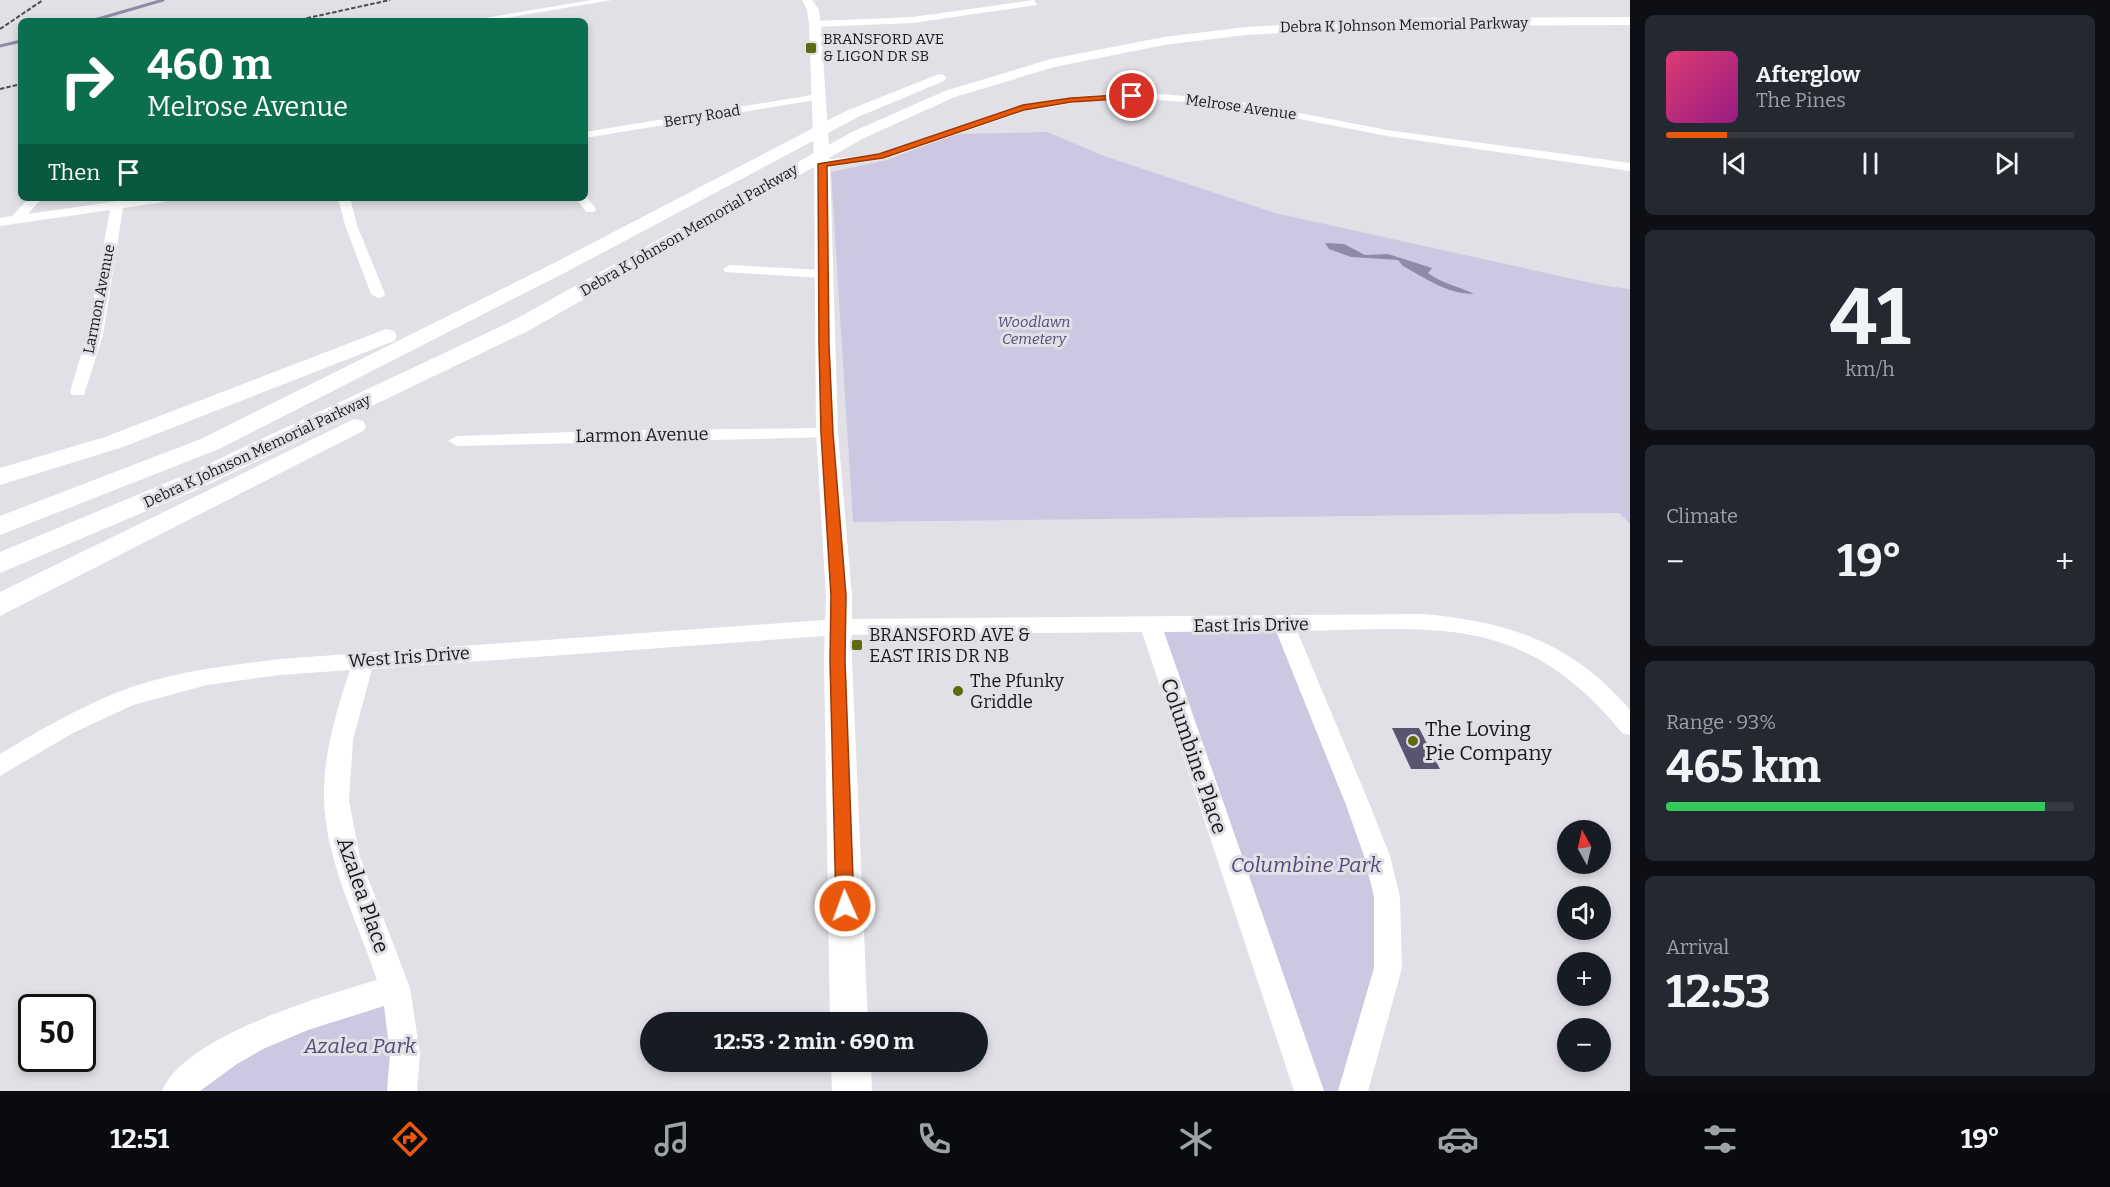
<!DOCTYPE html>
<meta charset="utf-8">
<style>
:root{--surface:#171b24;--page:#242831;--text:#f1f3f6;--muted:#9ea1a6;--line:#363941;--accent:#ea580c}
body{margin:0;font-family:Bitter,serif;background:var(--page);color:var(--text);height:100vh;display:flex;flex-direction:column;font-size:22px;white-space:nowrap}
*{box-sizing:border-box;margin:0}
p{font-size:20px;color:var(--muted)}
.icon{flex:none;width:33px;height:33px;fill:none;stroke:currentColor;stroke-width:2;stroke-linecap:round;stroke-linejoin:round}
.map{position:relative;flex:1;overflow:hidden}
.drawer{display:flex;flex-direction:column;gap:15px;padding:15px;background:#0d0f14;width:480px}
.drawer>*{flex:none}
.top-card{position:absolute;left:18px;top:18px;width:570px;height:183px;border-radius:9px;box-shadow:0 3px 9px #0003;background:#0b6e4f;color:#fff;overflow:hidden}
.needle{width:39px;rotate:352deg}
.controls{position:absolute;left:1557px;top:820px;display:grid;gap:12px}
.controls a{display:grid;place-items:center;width:54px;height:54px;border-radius:50%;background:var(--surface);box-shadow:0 3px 9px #0003;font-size:30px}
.speed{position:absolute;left:18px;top:994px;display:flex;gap:12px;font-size:30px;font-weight:700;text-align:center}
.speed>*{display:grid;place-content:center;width:78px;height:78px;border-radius:50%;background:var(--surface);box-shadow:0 3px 9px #0003;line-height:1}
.speed .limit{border:3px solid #111;border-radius:9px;background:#fff;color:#111}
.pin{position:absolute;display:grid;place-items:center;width:51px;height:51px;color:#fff;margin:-26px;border:3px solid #fff;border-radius:50%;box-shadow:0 2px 6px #0007}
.me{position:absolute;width:66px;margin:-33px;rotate:358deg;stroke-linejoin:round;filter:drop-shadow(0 0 4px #0008)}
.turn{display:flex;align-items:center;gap:21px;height:126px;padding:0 30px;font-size:27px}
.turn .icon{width:78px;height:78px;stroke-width:2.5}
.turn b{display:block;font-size:42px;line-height:51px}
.then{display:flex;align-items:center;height:57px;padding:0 30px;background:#0003;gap:12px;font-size:22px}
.big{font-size:45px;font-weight:700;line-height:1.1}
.drawer .widget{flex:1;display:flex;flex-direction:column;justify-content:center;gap:9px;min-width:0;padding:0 21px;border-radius:9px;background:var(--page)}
.drawer .dial{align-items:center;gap:0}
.dial b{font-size:78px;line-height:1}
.song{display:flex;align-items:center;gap:18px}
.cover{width:72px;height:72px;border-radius:9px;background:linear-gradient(135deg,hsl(340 70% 55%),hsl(310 70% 35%))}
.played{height:6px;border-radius:3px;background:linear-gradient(90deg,var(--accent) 15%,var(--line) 15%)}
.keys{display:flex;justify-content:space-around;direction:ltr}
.heat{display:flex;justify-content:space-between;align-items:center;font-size:33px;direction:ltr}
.charge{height:9px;border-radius:4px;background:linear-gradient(90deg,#34c759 93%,var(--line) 0)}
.trip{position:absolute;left:640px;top:1012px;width:348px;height:60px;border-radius:30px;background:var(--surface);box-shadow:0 3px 9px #0003;font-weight:700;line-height:60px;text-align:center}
.tabs{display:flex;height:96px;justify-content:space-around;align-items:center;background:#090b0e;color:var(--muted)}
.tabs .icon{width:42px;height:42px}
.tabs .active{color:var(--accent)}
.tabs b{font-size:27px;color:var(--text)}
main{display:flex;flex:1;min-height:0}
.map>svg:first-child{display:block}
</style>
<main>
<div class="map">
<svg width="1630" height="1091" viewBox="0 0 1630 1091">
<rect width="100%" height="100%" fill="#e1e0e6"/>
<g fill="#cdc7e1">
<polygon points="1047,132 1104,156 1275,213 1600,285 1630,289 1630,524 1619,513 853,522 831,172 887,160 955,134"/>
<polygon points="1284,625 1387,897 1353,1091 1309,1091 1151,626"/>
<polygon points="396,988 402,1091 177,1091 191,1077"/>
</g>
<path fill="#918aa7" d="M1325,243L1344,244L1365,255L1388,254L1432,268L1428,273C1442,284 1459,286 1474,294C1447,294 1425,278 1403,266L1398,260L1351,257L1329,249Z"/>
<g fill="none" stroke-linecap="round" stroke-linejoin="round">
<g stroke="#918aa7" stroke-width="3">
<polyline points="91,21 163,0"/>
<polyline points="0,46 21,41"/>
</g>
</g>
<polygon fill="#5b546e" points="1392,728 1419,728 1440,769 1411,769"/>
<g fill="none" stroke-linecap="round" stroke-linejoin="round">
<g fill="#fff" fill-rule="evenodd">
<polygon points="592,0 612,0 488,21 467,21"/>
<polygon points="1034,0 1037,5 913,23 815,27 811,24 815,21 913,17"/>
<polygon points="1148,93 1232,100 1387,130 1630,163 1630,171 1387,136 1232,106 1148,99 1080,102 1025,111 884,159 822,168 816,164 822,160 878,154 1023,105 1080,96"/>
<polygon points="818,94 823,97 822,99 585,138 585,132"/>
<polygon points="585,195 596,209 594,212 586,212 576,198 585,198"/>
<polygon points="29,198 42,198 28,214 138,198 170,198 164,202 123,208 103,335 84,395 72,395 70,392 87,335 110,210 0,226 0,218 12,216"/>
<polygon points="338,198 350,198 357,225 385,294 383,297 378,298 371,294 345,225"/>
<polygon points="730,265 822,270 829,274 822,278 725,272 723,269"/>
<polygon points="827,428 836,433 833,437 457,446 448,441 457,436 630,430"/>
<path d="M1422,614C1508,621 1573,643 1630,710V735L1622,733C1523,612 1438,629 1297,631L1370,805L1390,856L1400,897L1402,968L1368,1091H1338L1374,968V897L1364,856L1346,805L1276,631L1164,632L1324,1091H1294L1142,632L838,635L372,669L353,740L349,801L360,857L410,988L420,1054L417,1091H387L390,1054L384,1006L308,1030L263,1049L237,1064L200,1091H162C184,1036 323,996 377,980C358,922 326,862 324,800C323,755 336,712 350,670L280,675L207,685L133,705L71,734L0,776V754C38,731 76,709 118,692C169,672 226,666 280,659L838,619Z"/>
</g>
<g fill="#fff" fill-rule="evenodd">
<polygon points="802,0 812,0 819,10 821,24 830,164 838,433 852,596 852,660 868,1023 830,1023 824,660 826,596 816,433 814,164 809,24 807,10"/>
<polygon points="831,1062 871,1062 872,1091 832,1091"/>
</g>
<g fill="#fff" fill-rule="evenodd">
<polygon points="1630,17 1630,25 1414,26 1246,35 1164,45 1054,67 955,97 864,138 530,330 203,487 0,573 0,552 185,475 514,320 852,132 945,91 1051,59 1164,37 1246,27 1414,18"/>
<polygon points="939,74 944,75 946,78 944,81 858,117 568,271 219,449 0,535 0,516 201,439 554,263 846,111"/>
<polygon points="386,329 394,331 397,336 394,341 123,447 0,485 0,468 105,437"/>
<polygon points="354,419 363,421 366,426 363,431 0,616 0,592"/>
</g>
<g stroke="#4d4d50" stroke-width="2" stroke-dasharray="4.5 2" stroke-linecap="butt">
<polyline points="294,21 390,0"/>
<polyline points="0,29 43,0"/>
<polyline points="0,89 21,84"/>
</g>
</g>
<polygon fill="#ea580c" stroke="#983908" stroke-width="1.5" points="1132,94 1134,98 1071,102 1024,110 883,158 827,166 829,345 833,433 846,596 845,660 854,906 852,913 845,915 838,913 836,906 830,660 831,596 821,433 819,345 818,164 879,154 1023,105 1071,98"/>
<g fill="#5f690f" stroke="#e1e0e6" stroke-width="2">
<rect x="805" y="42" width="12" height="12" rx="3"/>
<rect x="851" y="639" width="12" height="12" rx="3"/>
<circle cx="958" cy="691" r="6"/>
<circle cx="1413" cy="741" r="6"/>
</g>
<g text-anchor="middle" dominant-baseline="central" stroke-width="6" stroke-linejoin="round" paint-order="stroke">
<g font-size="15" fill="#19191b" stroke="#e1e0e6">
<text transform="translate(1404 25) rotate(-1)">Debra K Johnson Memorial Parkway</text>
<text transform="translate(1241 107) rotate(8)">Melrose Avenue</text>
<text transform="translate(702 116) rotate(-9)">Berry Road</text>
<text transform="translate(689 230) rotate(-30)">Debra K Johnson Memorial Parkway</text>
<text transform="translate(99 299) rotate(-79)">Larmon Avenue</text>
<text transform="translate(257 451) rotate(-25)">Debra K Johnson Memorial Parkway</text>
</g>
<g font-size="15" fill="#19191b" stroke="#e1e0e6" text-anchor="start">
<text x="823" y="39">BRANSFORD AVE<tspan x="823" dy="17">&amp; LIGON DR SB</tspan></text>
</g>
<g font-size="15" font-style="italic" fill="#574a77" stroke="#e1e0e6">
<text x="1034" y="322">Woodlawn<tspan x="1034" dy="17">Cemetery</tspan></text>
</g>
<g font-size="18" fill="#19191b" stroke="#e1e0e6">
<text transform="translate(642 435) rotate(-1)">Larmon Avenue</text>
<text transform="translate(1251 625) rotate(-1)">East Iris Drive</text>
<text transform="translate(409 657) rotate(-4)">West Iris Drive</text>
</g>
<g font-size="18" fill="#19191b" stroke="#e1e0e6" text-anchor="start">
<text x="869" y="635">BRANSFORD AVE &amp;<tspan x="869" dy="21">EAST IRIS DR NB</tspan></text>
<text x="970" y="681">The Pfunky<tspan x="970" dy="21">Griddle</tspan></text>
</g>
<g font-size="21" fill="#19191b" stroke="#e1e0e6" text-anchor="start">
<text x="1425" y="729">The Loving<tspan x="1425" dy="24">Pie Company</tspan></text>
</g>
<g font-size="21" fill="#19191b" stroke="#e1e0e6">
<text transform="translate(1194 756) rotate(71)">Columbine Place</text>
<text transform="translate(363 895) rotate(71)">Azalea Place</text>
</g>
<g font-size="21" font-style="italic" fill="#574a77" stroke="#e1e0e6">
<text x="1306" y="865">Columbine Park</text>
<text x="360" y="1046">Azalea Park</text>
</g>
</g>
</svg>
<div class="controls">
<a><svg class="needle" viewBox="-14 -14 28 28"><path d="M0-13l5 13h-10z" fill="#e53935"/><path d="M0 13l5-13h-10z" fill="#9ea1a6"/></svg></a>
<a><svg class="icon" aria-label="sound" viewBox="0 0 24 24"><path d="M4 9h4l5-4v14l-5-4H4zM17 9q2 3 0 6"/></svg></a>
<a>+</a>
<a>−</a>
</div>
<div class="speed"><div class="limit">50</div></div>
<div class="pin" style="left:1132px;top:96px;background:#d93025"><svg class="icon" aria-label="arrive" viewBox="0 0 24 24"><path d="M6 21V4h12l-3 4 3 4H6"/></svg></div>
<svg class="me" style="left:845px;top:906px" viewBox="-20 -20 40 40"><circle r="17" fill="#ea580c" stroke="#fff" stroke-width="3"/><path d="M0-11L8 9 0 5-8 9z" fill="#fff"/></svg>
<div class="trip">12:53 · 2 min · 690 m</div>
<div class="top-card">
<div class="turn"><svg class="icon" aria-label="right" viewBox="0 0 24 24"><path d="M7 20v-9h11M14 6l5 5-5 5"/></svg><div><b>460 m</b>Melrose Avenue</div></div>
<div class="then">Then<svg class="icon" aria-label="arrive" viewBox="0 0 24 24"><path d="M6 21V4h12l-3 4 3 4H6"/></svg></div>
</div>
</div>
<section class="drawer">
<div class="widget">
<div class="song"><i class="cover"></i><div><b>Afterglow</b><p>The Pines</p></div></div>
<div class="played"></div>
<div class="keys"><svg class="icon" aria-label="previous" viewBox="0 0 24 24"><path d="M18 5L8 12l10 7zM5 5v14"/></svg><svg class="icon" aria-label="pause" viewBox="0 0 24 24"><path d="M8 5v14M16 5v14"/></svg><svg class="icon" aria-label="next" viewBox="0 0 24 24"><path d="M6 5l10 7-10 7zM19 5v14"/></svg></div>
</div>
<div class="widget dial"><b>41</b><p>km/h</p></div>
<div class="widget"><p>Climate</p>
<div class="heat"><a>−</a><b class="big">19°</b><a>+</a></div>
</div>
<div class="widget"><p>Range · 93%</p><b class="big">465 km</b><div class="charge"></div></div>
<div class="widget"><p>Arrival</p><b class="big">12:53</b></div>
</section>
</main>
<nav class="tabs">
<b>12:51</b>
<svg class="icon active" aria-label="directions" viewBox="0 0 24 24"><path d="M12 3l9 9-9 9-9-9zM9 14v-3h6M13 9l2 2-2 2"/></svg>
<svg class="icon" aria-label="music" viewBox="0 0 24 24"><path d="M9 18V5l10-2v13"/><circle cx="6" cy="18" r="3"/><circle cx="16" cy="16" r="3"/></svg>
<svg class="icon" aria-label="phone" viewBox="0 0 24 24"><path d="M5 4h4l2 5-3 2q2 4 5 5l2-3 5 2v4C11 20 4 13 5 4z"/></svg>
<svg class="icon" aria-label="climate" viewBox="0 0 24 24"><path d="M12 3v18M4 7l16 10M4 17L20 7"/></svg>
<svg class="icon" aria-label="car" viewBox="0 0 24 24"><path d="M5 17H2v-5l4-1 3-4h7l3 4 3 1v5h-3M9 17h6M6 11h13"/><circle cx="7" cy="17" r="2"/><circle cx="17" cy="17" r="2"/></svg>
<svg class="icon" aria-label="filters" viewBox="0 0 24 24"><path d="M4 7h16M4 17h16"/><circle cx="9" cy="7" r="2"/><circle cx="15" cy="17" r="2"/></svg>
<b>19°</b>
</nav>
